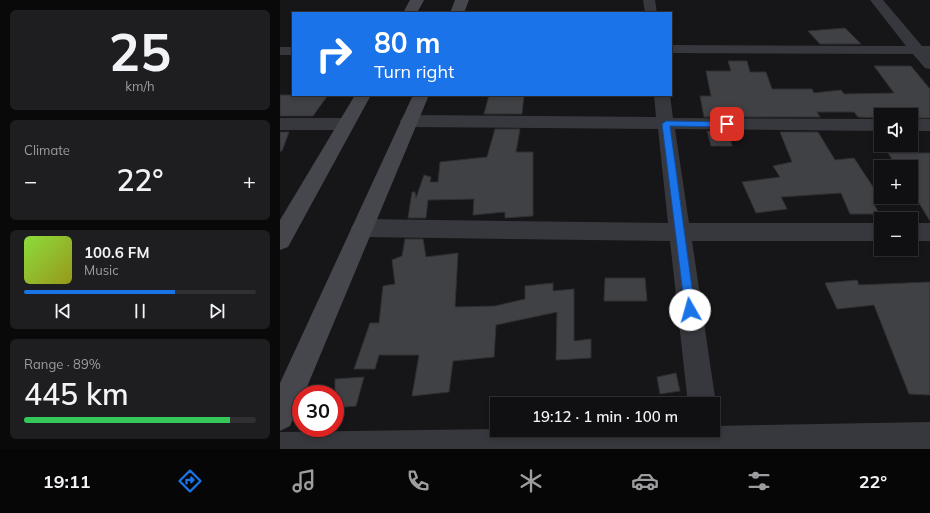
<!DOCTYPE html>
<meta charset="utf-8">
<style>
:root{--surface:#101012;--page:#1e1e20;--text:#f1f3f6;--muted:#9c9d9f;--line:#303032;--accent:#1a73e8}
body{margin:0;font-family:Mulish,sans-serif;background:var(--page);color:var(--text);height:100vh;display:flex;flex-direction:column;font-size:15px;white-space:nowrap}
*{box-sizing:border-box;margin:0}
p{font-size:13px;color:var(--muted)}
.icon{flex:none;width:22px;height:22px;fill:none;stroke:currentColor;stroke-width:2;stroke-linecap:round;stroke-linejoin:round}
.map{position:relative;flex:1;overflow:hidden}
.details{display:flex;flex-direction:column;gap:10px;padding:10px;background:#09090a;width:280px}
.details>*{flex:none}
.guide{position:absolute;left:12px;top:12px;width:380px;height:84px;border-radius:0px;box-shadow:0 2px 6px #0003,0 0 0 1px var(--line);background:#1a73e8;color:#fff;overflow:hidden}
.tools{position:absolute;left:594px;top:108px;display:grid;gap:8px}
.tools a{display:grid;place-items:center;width:44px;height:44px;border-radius:0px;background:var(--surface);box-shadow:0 2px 6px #0003,0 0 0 1px var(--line);font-size:20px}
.speed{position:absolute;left:12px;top:385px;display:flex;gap:8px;font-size:20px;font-weight:700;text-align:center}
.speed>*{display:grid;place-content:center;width:52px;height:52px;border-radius:50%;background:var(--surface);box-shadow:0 2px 6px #0003,0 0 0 1px var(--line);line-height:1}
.speed .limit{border:6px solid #d22;background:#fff;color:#111}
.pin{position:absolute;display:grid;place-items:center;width:34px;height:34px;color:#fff;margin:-17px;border-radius:8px;box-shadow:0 2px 6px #0006}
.me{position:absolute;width:44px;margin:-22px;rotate:353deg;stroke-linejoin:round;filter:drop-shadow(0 0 3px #0008)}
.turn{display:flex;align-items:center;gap:14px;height:84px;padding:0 16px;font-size:18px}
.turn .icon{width:52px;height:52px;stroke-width:2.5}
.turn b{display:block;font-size:28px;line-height:34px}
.big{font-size:30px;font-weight:600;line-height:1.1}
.details .widget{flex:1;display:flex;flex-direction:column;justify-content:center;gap:6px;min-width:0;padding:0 14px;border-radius:6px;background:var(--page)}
.details .dial{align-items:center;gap:0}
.dial b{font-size:52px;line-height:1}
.song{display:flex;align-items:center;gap:12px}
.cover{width:48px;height:48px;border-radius:6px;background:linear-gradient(135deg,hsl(90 70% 55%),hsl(60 70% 35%))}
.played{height:4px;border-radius:2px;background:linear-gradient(90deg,var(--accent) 65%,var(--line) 65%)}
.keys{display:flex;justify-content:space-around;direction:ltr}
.heat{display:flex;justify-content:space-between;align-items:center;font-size:22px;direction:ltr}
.charge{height:6px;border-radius:3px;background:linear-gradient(90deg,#34c759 89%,var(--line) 0)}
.trip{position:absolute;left:210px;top:397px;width:230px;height:40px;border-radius:0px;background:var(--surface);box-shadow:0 2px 6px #0003,0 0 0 1px var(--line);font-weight:600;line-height:40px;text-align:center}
.menu{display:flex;height:64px;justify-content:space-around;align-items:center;background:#060607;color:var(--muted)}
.menu .icon{width:28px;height:28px}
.menu .active{color:var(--accent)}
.menu b{font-size:18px;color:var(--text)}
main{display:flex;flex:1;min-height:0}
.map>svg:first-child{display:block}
</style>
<main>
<section class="details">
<div class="widget dial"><b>25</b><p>km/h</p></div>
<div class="widget"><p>Climate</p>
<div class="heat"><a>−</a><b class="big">22°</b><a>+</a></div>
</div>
<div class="widget">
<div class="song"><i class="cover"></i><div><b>100.6 FM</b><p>Music</p></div></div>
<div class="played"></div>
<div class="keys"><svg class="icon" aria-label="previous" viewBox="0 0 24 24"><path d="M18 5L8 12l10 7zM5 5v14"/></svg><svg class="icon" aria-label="pause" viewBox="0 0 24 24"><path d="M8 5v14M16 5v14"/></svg><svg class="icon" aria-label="next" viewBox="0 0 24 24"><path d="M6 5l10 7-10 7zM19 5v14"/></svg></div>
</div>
<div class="widget"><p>Range · 89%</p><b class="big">445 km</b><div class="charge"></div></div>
</section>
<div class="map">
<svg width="650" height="449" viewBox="0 0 650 449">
<rect width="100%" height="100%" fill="#161618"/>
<g fill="#404145" stroke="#303034">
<polygon points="565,28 581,44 540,44 528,31"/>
<polygon points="448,61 467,61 470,72 486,72 492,89 532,89 534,93 561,90 564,94 614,93 594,66 631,66 650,89 650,118 631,118 631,115 601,115 601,118 578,117 574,112 537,112 540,117 424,117 420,96 431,96 426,71 451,71"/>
<polygon points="0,95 48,95 33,116 0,116"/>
<polygon points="209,95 244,95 242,114 204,114"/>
<polygon points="215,129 240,129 236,152 253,152 253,216 225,218 225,212 193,215 194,199 148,200 146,218 128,218 132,192 135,192 136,198 144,175 151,177 150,182 158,182 160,162 207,157"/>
<polygon points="427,131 448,131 452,146 431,146"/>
<polygon points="0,132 9,132 2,151 0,151"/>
<polygon points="500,132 538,132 555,160 574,158 603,202 593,202 599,214 570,214 561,193 501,197 507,209 476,213 462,182 500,177 493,166 512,162"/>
<polygon points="608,153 650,153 650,221 631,190 631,167 617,167"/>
<polygon points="125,239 143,239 146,257 178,253 175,307 215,306 245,299 245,286 273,283 273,291 294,289 294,341 311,339 311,358 276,360 277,312 216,325 214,357 173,361 169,392 132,396 139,355 99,355 95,369 74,369 90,323 99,323 103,286 115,284 112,260 122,256"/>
<polygon points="325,278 365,278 367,301 324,301"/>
<polygon points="577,280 579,285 650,282 650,395 629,394 594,305 557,309 545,283"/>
<polygon points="396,373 400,391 380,394 377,377"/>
<polygon points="84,377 76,406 55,408 55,379"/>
</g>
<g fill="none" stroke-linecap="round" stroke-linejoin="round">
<g fill="#37383d" fill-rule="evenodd">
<polygon points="363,0 375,0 377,13 365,13"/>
<polygon points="590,0 603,0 642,46 650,46 650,69 645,68 633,54 391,53 391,45 626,46"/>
<rect x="0" y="47" width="13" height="8"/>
<polygon points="374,95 390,95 393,118 601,119 601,131 395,129 409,223 601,223 601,241 412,241 436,404 433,411 433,404 408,404 390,241 82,237 75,234 71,228 75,222 82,219 388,223 378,129 129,127 123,125 120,121 123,117 129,115 376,117"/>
<polygon points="0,118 66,118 72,120 75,124 72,128 66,130 0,130"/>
<rect x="631" y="119" width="19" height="12"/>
<rect x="631" y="223" width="19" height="18"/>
<polygon points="650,422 650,449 0,449 0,432 217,429 433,430 433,426"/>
</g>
<g fill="#45474d" fill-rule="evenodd">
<polygon points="130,0 144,0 137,13 123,13"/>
<polygon points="175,0 189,0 184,13 170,13"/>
<polygon points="75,95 91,95 8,247 0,250 0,220"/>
<polygon points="133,95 149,95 24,394 21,394 21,401 10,426 0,431 0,383"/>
</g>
</g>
<polygon fill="#1a73e8" stroke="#114b97" points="386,121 447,122 451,124 447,127 390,126 415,310 414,314 410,315 406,314 405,310 382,124"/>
</svg>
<div class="tools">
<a><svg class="icon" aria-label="sound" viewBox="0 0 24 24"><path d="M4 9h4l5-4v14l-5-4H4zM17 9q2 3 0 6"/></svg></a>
<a>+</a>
<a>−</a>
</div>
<div class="speed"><div class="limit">30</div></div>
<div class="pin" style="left:447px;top:124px;background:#d93025"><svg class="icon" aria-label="arrive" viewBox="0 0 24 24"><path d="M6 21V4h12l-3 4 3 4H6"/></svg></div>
<svg class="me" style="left:410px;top:310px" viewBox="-20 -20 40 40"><circle r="19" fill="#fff"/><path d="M0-13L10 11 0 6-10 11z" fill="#1a73e8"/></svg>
<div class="trip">19:12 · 1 min · 100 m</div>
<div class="guide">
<div class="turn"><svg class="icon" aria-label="right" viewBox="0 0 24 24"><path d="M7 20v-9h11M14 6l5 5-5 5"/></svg><div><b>80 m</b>Turn right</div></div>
</div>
</div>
</main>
<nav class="menu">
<b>19:11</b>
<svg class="icon active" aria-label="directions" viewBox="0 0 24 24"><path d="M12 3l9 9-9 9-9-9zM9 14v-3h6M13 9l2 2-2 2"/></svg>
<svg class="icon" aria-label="music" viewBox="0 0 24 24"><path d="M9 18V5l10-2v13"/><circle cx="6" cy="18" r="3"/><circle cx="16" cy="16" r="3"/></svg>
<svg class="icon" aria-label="phone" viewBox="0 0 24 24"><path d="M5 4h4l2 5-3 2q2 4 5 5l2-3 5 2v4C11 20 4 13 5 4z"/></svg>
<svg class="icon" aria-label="climate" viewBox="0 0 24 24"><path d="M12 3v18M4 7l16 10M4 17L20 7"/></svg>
<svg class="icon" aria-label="car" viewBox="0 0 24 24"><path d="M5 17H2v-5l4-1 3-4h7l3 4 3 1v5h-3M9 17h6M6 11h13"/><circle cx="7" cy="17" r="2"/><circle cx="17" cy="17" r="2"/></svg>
<svg class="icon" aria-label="filters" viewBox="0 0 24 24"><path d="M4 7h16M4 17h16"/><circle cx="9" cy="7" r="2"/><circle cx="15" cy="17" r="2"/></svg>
<b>22°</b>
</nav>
